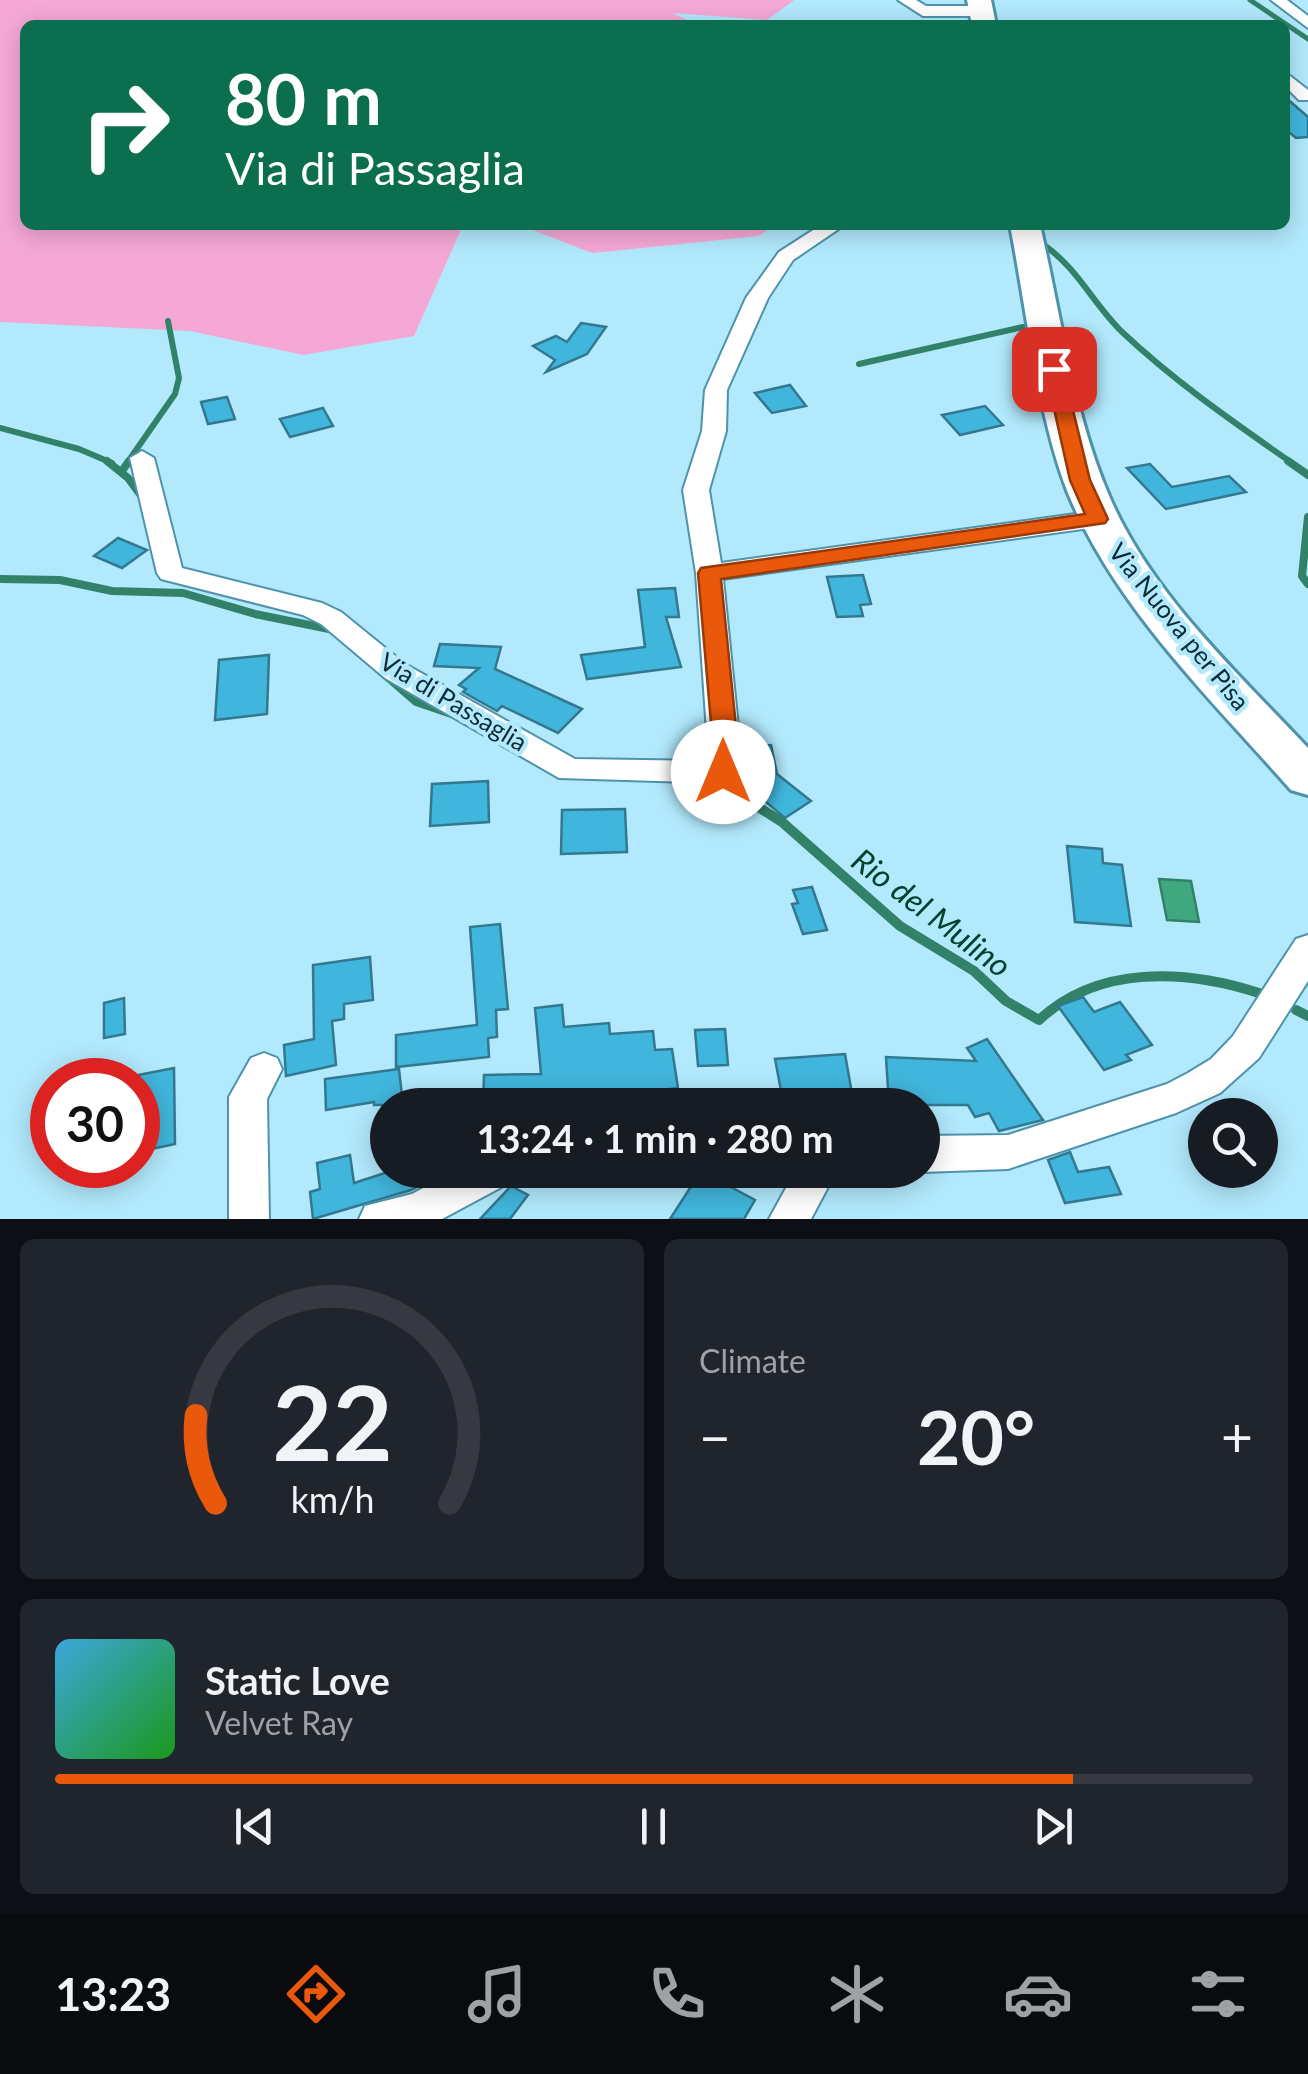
<!DOCTYPE html>
<meta charset="utf-8">
<style>
:root{--surface:#171b24;--page:#20242c;--text:#f1f3f6;--muted:#9ea1a6;--line:#363941;--accent:#ea580c}
body{margin:0;font-family:Lato,sans-serif;background:var(--page);color:var(--text);height:100vh;display:flex;flex-direction:column;font-size:38px;white-space:nowrap}
*{box-sizing:border-box;margin:0}
p{font-size:32px;color:var(--muted)}
.icon{flex:none;width:55px;height:55px;fill:none;stroke:currentColor;stroke-width:2;stroke-linecap:round;stroke-linejoin:round}
.map{position:relative;height:1219px;overflow:hidden}
.side{display:flex;flex-direction:column;gap:20px;padding:20px;background:#0d0f14;flex:1}
.side>*{flex:none}
.banner{position:absolute;left:20px;top:20px;width:1270px;height:210px;border-radius:15px;box-shadow:0 5px 25px #0003;background:#0b6e4f;color:#fff;overflow:hidden}
.tools{position:absolute;left:1188px;top:1098px;display:grid;gap:20px}
.tools a{display:grid;place-items:center;width:90px;height:90px;border-radius:50%;background:var(--surface);box-shadow:0 5px 25px #0003;font-size:50px}
.speed{position:absolute;left:30px;top:1058px;display:flex;gap:20px;font-size:50px;font-weight:700;text-align:center}
.speed>*{display:grid;place-content:center;width:130px;height:130px;border-radius:50%;background:var(--surface);box-shadow:0 5px 25px #0003;line-height:1}
.speed .limit{border:15px solid #d22;background:#fff;color:#111}
.pin{position:absolute;display:grid;place-items:center;width:85px;height:85px;color:#fff;margin:-42px;border-radius:20px;box-shadow:0 5px 15px #0006}
.me{position:absolute;width:110px;margin:-55px;rotate:0deg;stroke-linejoin:round;filter:drop-shadow(0 0 8px #0008)}
.turn{display:flex;align-items:center;gap:35px;height:210px;padding:0 40px;font-size:45px}
.turn .icon{width:130px;height:130px;stroke-width:2.5}
.turn b{display:block;font-size:70px;line-height:85px}
.big{font-size:75px;font-weight:700;line-height:1.1}
.side .widget{flex:1;display:flex;flex-direction:column;justify-content:center;gap:15px;min-width:0;padding:0 35px;border-radius:15px;background:var(--page)}
.side .dial{align-items:center;gap:0}
.dial svg{height:260px;overflow:visible;fill:none;stroke:var(--line);stroke-width:7;stroke-linecap:round;text-anchor:middle}
.dial text{fill:var(--text);stroke:none}
.song{display:flex;align-items:center;gap:30px}
.cover{width:120px;height:120px;border-radius:15px;background:linear-gradient(135deg,hsl(200 70% 55%),hsl(120 70% 35%))}
.played{height:10px;border-radius:5px;background:linear-gradient(90deg,var(--accent) 85%,var(--line) 85%)}
.keys{display:flex;justify-content:space-around;direction:ltr}
.heat{display:flex;justify-content:space-between;align-items:center;font-size:55px;direction:ltr}
.side .tiles{flex:1;display:grid;gap:20px;grid-template-columns:1fr 1fr}
.widget:last-child{grid-column:span 2}
.trip{position:absolute;left:370px;top:1088px;width:570px;height:100px;border-radius:50px;background:var(--surface);box-shadow:0 5px 25px #0003;font-weight:700;line-height:100px;text-align:center}
.menu{display:flex;height:160px;justify-content:space-around;align-items:center;background:#090b0e;color:var(--muted)}
.menu .icon{width:70px;height:70px}
.menu .active{color:var(--accent)}
.menu b{font-size:45px;color:var(--text)}
.map>svg:first-child{display:block}
</style>
<div class="map">
<svg width="1308" height="1219" viewBox="0 0 1308 1219">
<rect width="100%" height="100%" fill="#b2e9fd"/>
<g fill="#f5a8d6">
<polygon points="0,0 793,0 793,1 767,20 672,13 699,25 25,25 25,225 463,225 414,336 303,355 190,331 0,322"/>
<polygon points="520,225 775,225 759,236 592,253"/>
</g>
<polygon fill="#40a87e" stroke="#318268" stroke-width="2.5" points="1159,879 1191,881 1199,922 1167,920"/>
<g fill="none" stroke-linecap="round" stroke-linejoin="round">
<polyline stroke="#318268" stroke-width="5" points="1250,0 1308,39"/>
<g stroke="#318268" stroke-width="6">
<path d="M1044,245C1078,269 1092,302 1121,331C1174,381 1232,421 1292,463"/>
<polyline points="859,364 1023,327 1031,329"/>
<polyline points="0,428 79,449 112,463"/>
<polyline points="127,463 175,394 179,378 168,321"/>
</g>
<g stroke="#318268" stroke-width="8">
<polyline points="107,461 128,478 142,497"/>
<polyline points="1288,461 1308,475"/>
<polyline points="122,471 129,461"/>
<polyline points="1308,517 1302,576 1308,584"/>
<polyline points="0,579 60,580 112,591 183,593 255,614 334,630"/>
<polyline points="378,669 416,702 463,718"/>
<polyline points="682,781 743,795"/>
</g>
<g stroke="#318268" stroke-width="10">
<path d="M736,793L782,822L900,926L974,971L1006,1001L1039,1020C1098,965 1185,969 1259,993"/>
<polyline points="1296,1010 1308,1016"/>
</g>
</g>
<g fill="#41b6dc" stroke="#33788f" stroke-width="2.5">
<polygon points="1285,97 1308,117 1308,137 1296,138 1285,129"/>
<polygon points="581,323 606,327 587,354 546,372 555,360 533,346 556,336 567,342"/>
<polygon points="790,385 806,406 772,413 755,393"/>
<polygon points="227,397 235,419 208,424 201,402"/>
<polygon points="985,406 1003,425 960,435 942,415"/>
<polygon points="323,408 333,426 290,437 280,419"/>
<polygon points="1150,464 1172,487 1229,476 1246,492 1166,509 1127,468"/>
<polygon points="118,538 147,550 122,568 94,556"/>
<polygon points="863,575 871,604 860,605 863,616 837,617 827,577"/>
<polygon points="675,588 679,617 666,617 681,667 587,679 581,655 645,647 638,590"/>
<polygon points="440,644 501,647 495,669 582,709 558,733 502,706 497,711 463,692 466,689 459,685 479,668 434,666"/>
<polygon points="269,655 267,714 215,720 219,660"/>
<polygon points="771,745 777,774 811,801 785,818 754,792 751,774 745,775 744,747"/>
<polygon points="488,781 489,822 430,826 432,784"/>
<polygon points="625,809 627,852 561,854 562,810"/>
<polygon points="1067,846 1102,849 1103,863 1122,865 1131,926 1075,922"/>
<polygon points="812,887 827,930 803,934 792,904 798,903 793,890"/>
<polygon points="500,924 508,1009 496,1010 497,1037 488,1038 489,1057 396,1067 396,1035 477,1025 470,927"/>
<polygon points="370,957 373,1000 344,1004 344,1019 332,1021 336,1065 286,1076 284,1045 314,1039 313,965"/>
<polygon points="1083,997 1094,1012 1120,1002 1152,1045 1126,1055 1131,1060 1104,1070 1058,1006"/>
<polygon points="124,998 125,1034 104,1038 104,1003"/>
<polygon points="562,1005 564,1027 609,1023 610,1034 653,1031 655,1050 672,1049 678,1088 643,1092 644,1099 593,1105 483,1105 484,1075 541,1074 535,1008"/>
<polygon points="725,1029 728,1065 698,1066 695,1030"/>
<polygon points="987,1039 1043,1120 999,1131 989,1113 975,1117 968,1105 889,1105 886,1057 976,1061 967,1048"/>
<polygon points="845,1054 854,1105 816,1105 816,1094 782,1096 775,1059"/>
<polygon points="174,1068 175,1144 138,1152 138,1075"/>
<polygon points="399,1069 403,1105 374,1105 374,1102 326,1110 325,1079"/>
<polygon points="1070,1152 1078,1172 1109,1167 1121,1194 1065,1203 1048,1160"/>
<polygon points="350,1155 354,1183 394,1170 449,1170 411,1190 313,1219 310,1192 320,1189 317,1163"/>
<polygon points="701,1171 755,1200 744,1219 670,1219"/>
<polygon points="511,1186 528,1195 510,1219 480,1219"/>
</g>
<g fill="none" stroke-linecap="round" stroke-linejoin="round">
<g stroke="#4f93ab" stroke-width="4">
<g id="street">
<polygon points="898,0 916,0 926,6 982,6 990,11 982,16 923,16"/>
<polygon points="1271,0 1287,0 1308,16 1308,28"/>
<polygon points="1285,72 1308,90 1308,100 1299,100 1285,86"/>
<polygon points="821,225 840,228 793,260 768,298 727,390 726,431 709,490 721,563 1097,511 1110,519 1097,527 723,579 740,746 738,772 734,780 723,783 559,778 385,678 321,624 303,615 161,579 157,573 130,458 142,451 154,458 182,568 322,603 341,612 405,664 575,759 709,761 696,573 683,490 702,431 705,390 746,298 779,252"/>
<polygon points="1308,935 1308,981 1259,1058 1220,1093 1176,1113 1008,1169 922,1172 918,1170 922,1170 922,1136 1008,1135 1167,1084 1188,1073 1211,1059 1233,1036 1296,939"/>
<polygon points="264,1053 277,1058 282,1069 267,1099 269,1219 229,1219 229,1097 251,1058"/>
<polygon points="457,1170 515,1170 509,1183 442,1219 359,1219 365,1206 412,1194"/>
<polygon points="796,1170 837,1170 811,1219 769,1219"/>
</g>
</g>
<g stroke="#4f93ab" stroke-width="6">
<g id="primary">
<polygon points="967,0 991,0 996,25 972,25"/>
<path d="M1010,225H1040C1060,311 1073,410 1107,491C1148,591 1235,670 1308,748V795L1291,790C1211,699 1115,607 1068,493C1038,417 1026,307 1010,225Z"/>
</g>
</g>
<use href="#street" fill="#fff" fill-rule="evenodd"/>
<use href="#primary" fill="#fff" fill-rule="evenodd"/>
</g>
<polygon fill="#ea580c" stroke="#983908" stroke-width="2.5" points="1054,364 1063,369 1090,480 1108,519 1105,523 721,579 738,746 732,779 714,779 710,772 713,746 698,573 701,568 1085,514 1070,480 1045,369"/>
<g text-anchor="middle" dominant-baseline="central" stroke-width="9" stroke-linejoin="round" paint-order="stroke">
<g font-size="25" fill="#0d2a34" stroke="#b2e9fd">
<text transform="translate(1180 626) rotate(51)">Via Nuova per Pisa</text>
<text transform="translate(454 701) rotate(31)">Via di Passaglia</text>
</g>
<g font-size="32" font-style="italic" fill="#03412c" stroke="#b2e9fd">
<text transform="translate(932 912) rotate(37)">Rio del Mulino</text>
</g>
</g>
</svg>
<div class="tools">
<a><svg class="icon" aria-label="search" viewBox="0 0 24 24"><circle cx="10" cy="10" r="6"/><path d="M15 15l6 6"/></svg></a>
</div>
<div class="speed"><div class="limit">30</div></div>
<div class="pin" style="left:1054px;top:369px;background:#d93025"><svg class="icon" aria-label="arrive" viewBox="0 0 24 24"><path d="M6 21V4h12l-3 4 3 4H6"/></svg></div>
<svg class="me" style="left:723px;top:772px" viewBox="-20 -20 40 40"><circle r="19" fill="#fff"/><path d="M0-13L10 11 0 6-10 11z" fill="#ea580c"/></svg>
<div class="trip">13:24 · 1 min · 280 m</div>
<div class="banner">
<div class="turn"><svg class="icon" aria-label="right" viewBox="0 0 24 24"><path d="M7 20v-9h11M14 6l5 5-5 5"/></svg><div><b>80 m</b>Via di Passaglia</div></div>
</div>
</div>
<section class="side">
<div class="tiles">
<div class="widget dial"><svg viewBox="0 0 100 80">
<path d="M14 69A42 42 0 1 1 86 69"/>
<path d="M14 69A42 42 0 0 1 8 42" stroke="#ea580c"/>
<text x="50" y="56" font-size="32" font-weight="700">22</text>
<text x="50" y="72" font-size="11">km/h</text>
</svg></div>
<div class="widget"><p>Climate</p>
<div class="heat"><a>−</a><b class="big">20°</b><a>+</a></div>
</div>
<div class="widget">
<div class="song"><i class="cover"></i><div><b>Static Love</b><p>Velvet Ray</p></div></div>
<div class="played"></div>
<div class="keys"><svg class="icon" aria-label="previous" viewBox="0 0 24 24"><path d="M18 5L8 12l10 7zM5 5v14"/></svg><svg class="icon" aria-label="pause" viewBox="0 0 24 24"><path d="M8 5v14M16 5v14"/></svg><svg class="icon" aria-label="next" viewBox="0 0 24 24"><path d="M6 5l10 7-10 7zM19 5v14"/></svg></div>
</div>
</div>
</section>
<nav class="menu">
<b>13:23</b>
<svg class="icon active" aria-label="directions" viewBox="0 0 24 24"><path d="M12 3l9 9-9 9-9-9zM9 14v-3h6M13 9l2 2-2 2"/></svg>
<svg class="icon" aria-label="music" viewBox="0 0 24 24"><path d="M9 18V5l10-2v13"/><circle cx="6" cy="18" r="3"/><circle cx="16" cy="16" r="3"/></svg>
<svg class="icon" aria-label="phone" viewBox="0 0 24 24"><path d="M5 4h4l2 5-3 2q2 4 5 5l2-3 5 2v4C11 20 4 13 5 4z"/></svg>
<svg class="icon" aria-label="climate" viewBox="0 0 24 24"><path d="M12 3v18M4 7l16 10M4 17L20 7"/></svg>
<svg class="icon" aria-label="car" viewBox="0 0 24 24"><path d="M5 17H2v-5l4-1 3-4h7l3 4 3 1v5h-3M9 17h6M6 11h13"/><circle cx="7" cy="17" r="2"/><circle cx="17" cy="17" r="2"/></svg>
<svg class="icon" aria-label="filters" viewBox="0 0 24 24"><path d="M4 7h16M4 17h16"/><circle cx="9" cy="7" r="2"/><circle cx="15" cy="17" r="2"/></svg>
</nav>
